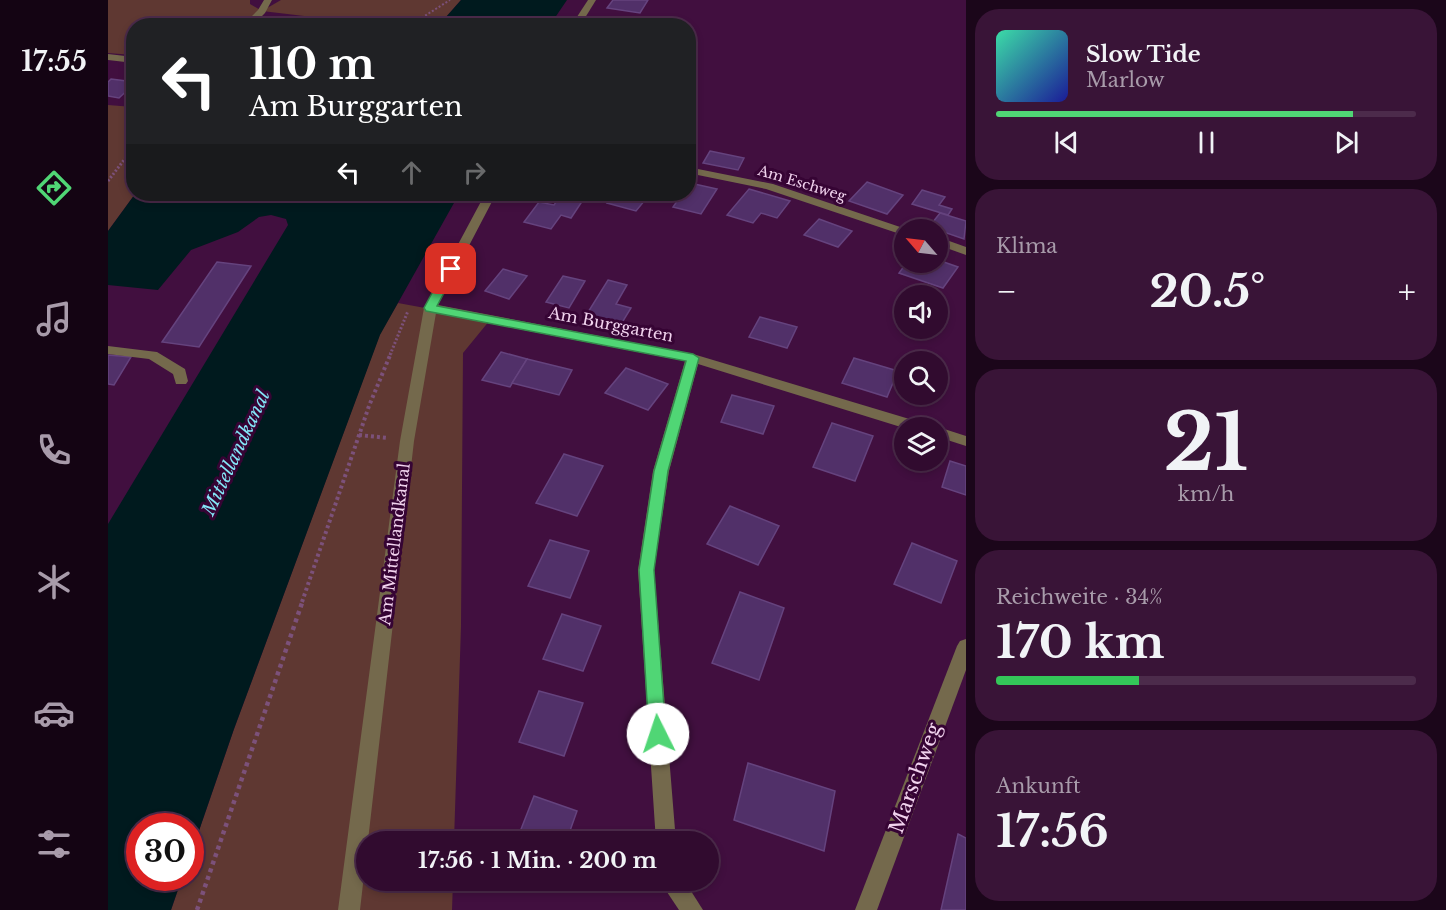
<!DOCTYPE html>
<html lang="de">
<meta charset="utf-8">
<style>
:root{--surface:#310b2f;--page:#391437;--text:#f1f3f6;--muted:#a89baa;--line:#4c2b4b;--accent:#50d675}
body{margin:0;font-family:"Libre Baskerville",serif;background:var(--page);color:var(--text);height:100vh;display:flex;flex-direction:column;font-size:22px;white-space:nowrap}
*{box-sizing:border-box;margin:0}
p{font-size:20px;color:var(--muted)}
.icon{flex:none;width:33px;height:33px;fill:none;stroke:currentColor;stroke-width:2;stroke-linecap:round;stroke-linejoin:round}
.map{position:relative;flex:1;overflow:hidden}
.sheet{display:flex;flex-direction:column;gap:9px;padding:9px;background:#1b061a;width:480px}
.sheet>*{flex:none}
.top-card{position:absolute;left:18px;top:18px;width:570px;height:183px;border-radius:24px;box-shadow:0 3px 9px #0003,0 0 0 2px var(--line);background:#202124;color:#fff;overflow:hidden}
.needle{width:39px;rotate:298deg}
.tools{position:absolute;left:786px;top:219px;display:grid;gap:12px}
.tools a{display:grid;place-items:center;width:54px;height:54px;border-radius:50%;background:var(--surface);box-shadow:0 3px 9px #0003,0 0 0 2px var(--line);font-size:30px}
.speed{position:absolute;left:18px;top:813px;display:flex;gap:12px;font-size:30px;font-weight:700;text-align:center}
.speed>*{display:grid;place-content:center;width:78px;height:78px;border-radius:50%;background:var(--surface);box-shadow:0 3px 9px #0003,0 0 0 2px var(--line);line-height:1}
.speed .limit{border:9px solid #d22;background:#fff;color:#111}
.pin{position:absolute;display:grid;place-items:center;width:51px;height:51px;color:#fff;margin:-26px;border-radius:12px;box-shadow:0 3px 9px #0006}
.me{position:absolute;width:66px;margin:-33px;rotate:356deg;stroke-linejoin:round;filter:drop-shadow(0 0 4px #0008)}
.turn{display:flex;align-items:center;gap:21px;height:126px;padding:0 24px;font-size:27px}
.turn .icon{width:78px;height:78px;stroke-width:2.5}
.turn b{display:block;font-size:42px;line-height:51px}
.lanes{display:flex;align-items:center;height:57px;padding:0 24px;background:#0003;justify-content:center;gap:30px;direction:ltr}
.lanes .off{opacity:.35}
.big{font-size:45px;font-weight:800;line-height:1.1}
.sheet .widget{flex:1;display:flex;flex-direction:column;justify-content:center;gap:9px;min-width:0;padding:0 21px;border-radius:24px;background:var(--page)}
.sheet .dial{align-items:center;gap:0}
.dial b{font-size:78px;line-height:1}
.song{display:flex;align-items:center;gap:18px}
.cover{width:72px;height:72px;border-radius:9px;background:linear-gradient(135deg,hsl(160 70% 55%),hsl(240 70% 35%))}
.played{height:6px;border-radius:3px;background:linear-gradient(90deg,var(--accent) 85%,var(--line) 85%)}
.keys{display:flex;justify-content:space-around;direction:ltr}
.heat{display:flex;justify-content:space-between;align-items:center;font-size:33px;direction:ltr}
.charge{height:9px;border-radius:4px;background:linear-gradient(90deg,#34c759 34%,var(--line) 0)}
.trip{position:absolute;left:248px;top:831px;width:363px;height:60px;border-radius:30px;background:var(--surface);box-shadow:0 3px 9px #0003,0 0 0 2px var(--line);font-weight:800;line-height:60px;text-align:center}
main{display:flex;flex:1;min-height:0}
.dock{display:flex;flex-direction:column;width:108px;justify-content:space-around;align-items:center;background:#140413;color:var(--muted)}
.dock .icon{width:42px;height:42px}
.dock .current{color:var(--accent)}
.dock b{font-size:27px;color:var(--text)}
.map>svg:first-child{display:block}
</style>
<main>
<nav class="dock">
<b>17:55</b>
<svg class="icon current" aria-label="directions" viewBox="0 0 24 24"><path d="M12 3l9 9-9 9-9-9zM9 14v-3h6M13 9l2 2-2 2"/></svg>
<svg class="icon" aria-label="music" viewBox="0 0 24 24"><path d="M9 18V5l10-2v13"/><circle cx="6" cy="18" r="3"/><circle cx="16" cy="16" r="3"/></svg>
<svg class="icon" aria-label="phone" viewBox="0 0 24 24"><path d="M5 4h4l2 5-3 2q2 4 5 5l2-3 5 2v4C11 20 4 13 5 4z"/></svg>
<svg class="icon" aria-label="climate" viewBox="0 0 24 24"><path d="M12 3v18M4 7l16 10M4 17L20 7"/></svg>
<svg class="icon" aria-label="car" viewBox="0 0 24 24"><path d="M5 17H2v-5l4-1 3-4h7l3 4 3 1v5h-3M9 17h6M6 11h13"/><circle cx="7" cy="17" r="2"/><circle cx="17" cy="17" r="2"/></svg>
<svg class="icon" aria-label="filters" viewBox="0 0 24 24"><path d="M4 7h16M4 17h16"/><circle cx="9" cy="7" r="2"/><circle cx="15" cy="17" r="2"/></svg>
</nav>
<div class="map">
<svg width="858" height="910" viewBox="0 0 858 910">
<rect width="100%" height="100%" fill="#410f3f"/>
<g fill="#5f3832">
<polygon points="0,0 142,0 142,4 154,11 173,0 353,0 338,17 316,21 312,25 272,25 154,11 138,25 26,26 25,55 0,53"/>
<polygon points="0,105 25,107 25,141 19,150 25,151 27,194 0,231"/>
<polygon points="290,303 382,320 355,353 353,626 346,841 258,842 258,880 345,881 344,910 63,910 74,878 82,878 83,854 126,729 272,334"/>
</g>
<g fill="#001a1e">
<polygon points="353,0 459,0 442,25 312,25 316,21 338,17"/>
<polygon points="27,194 351,194 272,335 126,729 83,854 82,826 32,826 32,878 74,878 63,910 0,910 0,524 180,225 178,219 163,215 151,217 130,232 83,250 50,290 0,285 0,231"/>
</g>
<g fill="#513069" stroke="#65437e" stroke-width="1.5">
<polygon points="505,0 540,0 532,13 499,8"/>
<polygon points="488,20 515,24 514,26 485,26"/>
<polygon points="3,79 26,82 26,84 11,98 0,96 0,82"/>
<polygon points="602,151 636,158 630,170 595,163"/>
<polygon points="759,182 795,195 779,214 741,201"/>
<polygon points="582,183 609,189 593,214 565,207 574,194 580,194"/>
<polygon points="641,189 682,201 669,218 653,213 645,223 619,215"/>
<polygon points="814,190 837,197 831,205 844,209 840,215 804,204"/>
<polygon points="507,194 542,194 528,211 499,203"/>
<polygon points="453,195 475,200 463,218 453,215 443,229 416,222 431,202 446,205"/>
<polygon points="832,213 858,221 856,239 821,227"/>
<polygon points="711,219 744,231 730,247 696,235"/>
<polygon points="830,260 850,267 835,288 791,273 799,262 830,262"/>
<polygon points="109,262 143,266 91,347 54,342"/>
<polygon points="395,269 419,276 401,299 377,291"/>
<polygon points="455,276 477,281 461,308 438,302"/>
<polygon points="500,280 519,285 508,304 523,308 512,326 477,317"/>
<polygon points="652,317 689,327 679,348 641,337"/>
<polygon points="393,352 419,359 402,387 374,380"/>
<polygon points="0,355 23,357 6,385 0,384"/>
<polygon points="746,358 790,371 779,397 734,383"/>
<polygon points="419,359 464,370 451,395 404,383"/>
<polygon points="518,368 560,384 540,410 497,393"/>
<polygon points="624,395 666,406 655,434 613,422"/>
<polygon points="724,423 765,436 747,481 705,467"/>
<polygon points="456,454 495,466 469,516 428,503"/>
<polygon points="842,461 858,466 858,495 834,487"/>
<polygon points="622,506 671,526 650,565 599,544"/>
<polygon points="442,540 481,551 462,598 420,586"/>
<polygon points="804,543 849,561 833,603 786,584"/>
<polygon points="632,592 676,608 651,680 604,663"/>
<polygon points="454,614 493,626 475,671 435,659"/>
<polygon points="431,691 475,703 456,756 411,742"/>
<polygon points="640,763 727,791 716,851 626,820"/>
<polygon points="426,796 469,811 458,842 408,842"/>
<polygon points="850,834 858,838 858,910 833,910"/>
</g>
<g fill="none" stroke-linecap="round" stroke-linejoin="round">
<g stroke="#7c517a" stroke-width="2" stroke-dasharray="2 2" stroke-linecap="butt">
<polyline points="307,22 342,0"/>
<polyline points="18,158 26,148"/>
</g>
<g stroke="#7c517a" stroke-width="3" stroke-dasharray="2 2" stroke-linecap="butt">
<polyline points="0,181 19,156"/>
<polyline points="282,355 300,311"/>
</g>
<g stroke="#7c517a" stroke-width="4" stroke-dasharray="3 3" stroke-linecap="butt">
<polyline points="251,435 280,438"/>
<polyline points="194,602 261,406 283,353"/>
</g>
<polyline stroke="#7c517a" stroke-width="4.5" stroke-dasharray="4 4" stroke-linecap="butt" points="89,910 195,600"/>
<g fill="#74694c" fill-rule="evenodd">
<polygon points="156,0 164,0 157,13 144,26 134,26 150,10"/>
<polygon points="480,0 488,0 472,26 463,26"/>
<polygon points="0,54 26,57 26,63 0,60"/>
<polygon points="580,167 665,184 801,230 796,230 796,234 792,234 658,189 580,173"/>
<polygon points="377,194 388,194 330,305 585,354 818,424 820,428 796,428 590,364 561,471 546,570 568,842 548,842 530,570 545,471 577,361 328,313 306,441 252,910 230,910 292,441 316,308"/>
<polygon points="830,237 858,247 858,255 830,245"/>
<polygon points="0,346 49,352 77,369 80,381 78,384 68,384 65,374 41,359 0,354"/>
<polygon points="830,427 858,436 858,446 830,437 828,428"/>
<polygon points="858,639 858,670 769,910 747,910 849,646 852,641"/>
<polygon points="555,880 576,880 595,910 571,910 559,892"/>
</g>
</g>
<polygon fill="#50d675" stroke="#348b4c" stroke-width="1.5" points="343,266 349,269 329,306 585,354 591,358 560,471 546,570 558,734 556,740 550,742 544,740 541,734 531,570 546,471 578,361 318,311 316,308 337,269"/>
<g text-anchor="middle" dominant-baseline="central" stroke-width="6" stroke-linejoin="round" paint-order="stroke">
<g font-size="14" fill="#f1d3ee" stroke="#360434">
<text transform="translate(694 183) rotate(17)">Am Eschweg</text>
</g>
<g font-size="16" fill="#f1d3ee" stroke="#360434">
<text transform="translate(503 324) rotate(11)">Am Burggarten</text>
<text transform="translate(286 544) rotate(-83)">Am Mittellandkanal</text>
</g>
<g font-size="18" font-style="italic" fill="#84e7f8" stroke="#360434">
<text transform="translate(128 453) rotate(-65)">Mittellandkanal</text>
</g>
<g font-size="20" fill="#f1d3ee" stroke="#360434">
<text transform="translate(807 778) rotate(-70)">Marschweg</text>
</g>
</g>
</svg>
<div class="tools">
<a><svg class="needle" viewBox="-14 -14 28 28"><path d="M0-13l5 13h-10z" fill="#e53935"/><path d="M0 13l5-13h-10z" fill="#a89baa"/></svg></a>
<a><svg class="icon" aria-label="sound" viewBox="0 0 24 24"><path d="M4 9h4l5-4v14l-5-4H4zM17 9q2 3 0 6"/></svg></a>
<a><svg class="icon" aria-label="search" viewBox="0 0 24 24"><circle cx="10" cy="10" r="6"/><path d="M15 15l6 6"/></svg></a>
<a><svg class="icon" aria-label="layers" viewBox="0 0 24 24"><path d="M12 4l9 5-9 5-9-5zM3 14l9 5 9-5"/></svg></a>
</div>
<div class="speed"><div class="limit">30</div></div>
<div class="pin" style="left:343px;top:269px;background:#d93025"><svg class="icon" aria-label="arrive" viewBox="0 0 24 24"><path d="M6 21V4h12l-3 4 3 4H6"/></svg></div>
<svg class="me" style="left:550px;top:734px" viewBox="-20 -20 40 40"><circle r="19" fill="#fff"/><path d="M0-13L10 11 0 6-10 11z" fill="#50d675"/></svg>
<div class="trip">17:56 · 1 Min. · 200 m</div>
<div class="top-card">
<div class="turn"><svg class="icon" aria-label="left" viewBox="0 0 24 24"><path d="M17 20v-9H6M10 6l-5 5 5 5"/></svg><div><b>110 m</b>Am Burggarten</div></div>
<div class="lanes"><svg class="icon" aria-label="left" viewBox="0 0 24 24"><path d="M17 20v-9H6M10 6l-5 5 5 5"/></svg><svg class="icon off" aria-label="ahead" viewBox="0 0 24 24"><path d="M12 20V5M6 11l6-6 6 6"/></svg><svg class="icon off" aria-label="right" viewBox="0 0 24 24"><path d="M7 20v-9h11M14 6l5 5-5 5"/></svg></div>
</div>
</div>
<section class="sheet">
<div class="widget">
<div class="song"><i class="cover"></i><div><b>Slow Tide</b><p>Marlow</p></div></div>
<div class="played"></div>
<div class="keys"><svg class="icon" aria-label="previous" viewBox="0 0 24 24"><path d="M18 5L8 12l10 7zM5 5v14"/></svg><svg class="icon" aria-label="pause" viewBox="0 0 24 24"><path d="M8 5v14M16 5v14"/></svg><svg class="icon" aria-label="next" viewBox="0 0 24 24"><path d="M6 5l10 7-10 7zM19 5v14"/></svg></div>
</div>
<div class="widget"><p>Klima</p>
<div class="heat"><a>−</a><b class="big">20.5°</b><a>+</a></div>
</div>
<div class="widget dial"><b>21</b><p>km/h</p></div>
<div class="widget"><p>Reichweite · 34%</p><b class="big">170 km</b><div class="charge"></div></div>
<div class="widget"><p>Ankunft</p><b class="big">17:56</b></div>
</section>
</main>
